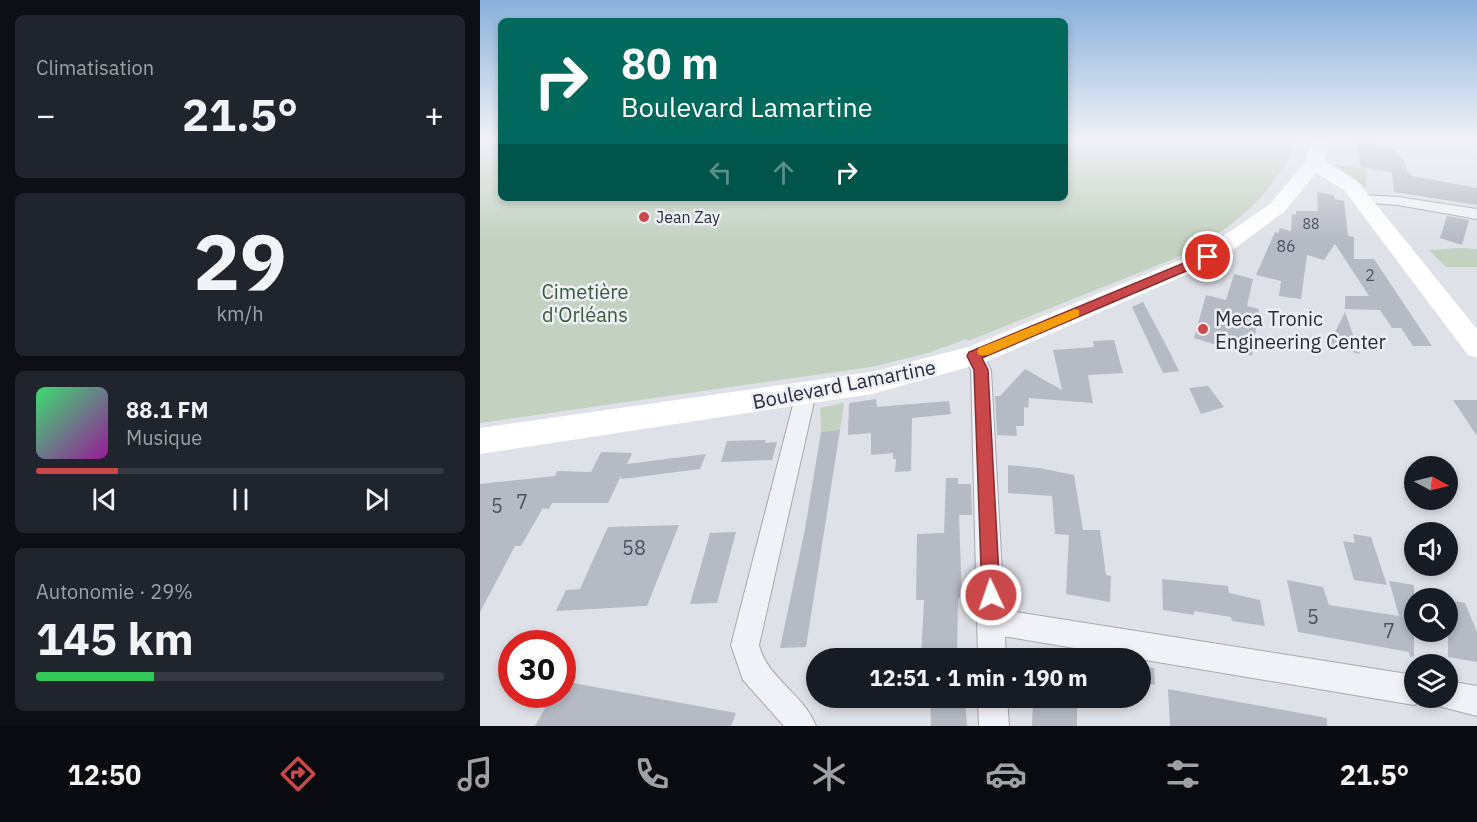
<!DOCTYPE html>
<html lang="fr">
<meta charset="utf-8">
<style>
:root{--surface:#171b24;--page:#20242c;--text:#f1f3f6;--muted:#9ea1a6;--line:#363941;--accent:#ca474a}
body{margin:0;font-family:"IBM Plex Sans",sans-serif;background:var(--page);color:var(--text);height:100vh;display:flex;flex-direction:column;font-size:22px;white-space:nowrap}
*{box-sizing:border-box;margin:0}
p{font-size:20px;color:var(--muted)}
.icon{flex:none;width:33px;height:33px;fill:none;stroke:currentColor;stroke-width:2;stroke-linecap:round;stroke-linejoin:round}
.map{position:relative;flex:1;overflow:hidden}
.side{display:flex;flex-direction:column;gap:15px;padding:15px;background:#0d0f14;width:480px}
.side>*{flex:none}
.hud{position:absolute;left:18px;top:18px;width:570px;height:183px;border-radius:9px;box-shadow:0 3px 9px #0003;background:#00695c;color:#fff;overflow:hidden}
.needle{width:39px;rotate:97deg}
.tools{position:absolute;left:924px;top:456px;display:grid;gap:12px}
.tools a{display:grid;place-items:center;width:54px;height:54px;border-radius:50%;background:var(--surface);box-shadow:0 3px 9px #0003;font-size:30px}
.speed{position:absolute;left:18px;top:630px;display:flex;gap:12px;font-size:30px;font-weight:700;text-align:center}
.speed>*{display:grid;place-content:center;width:78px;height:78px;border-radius:50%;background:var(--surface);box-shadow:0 3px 9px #0003;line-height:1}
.speed .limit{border:9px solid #d22;background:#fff;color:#111}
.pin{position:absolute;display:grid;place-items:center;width:51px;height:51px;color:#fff;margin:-26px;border:3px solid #fff;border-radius:50%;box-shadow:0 2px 6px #0007}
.me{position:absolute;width:66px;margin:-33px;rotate:357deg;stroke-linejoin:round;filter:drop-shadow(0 0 4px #0008)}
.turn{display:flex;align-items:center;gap:21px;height:126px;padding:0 24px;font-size:27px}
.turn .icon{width:78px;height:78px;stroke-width:2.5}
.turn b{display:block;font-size:42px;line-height:51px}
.lanes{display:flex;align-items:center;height:57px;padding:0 24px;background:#0003;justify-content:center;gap:30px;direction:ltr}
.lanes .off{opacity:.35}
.big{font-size:45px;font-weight:800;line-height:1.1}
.side .tile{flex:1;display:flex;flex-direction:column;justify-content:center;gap:9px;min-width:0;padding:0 21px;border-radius:9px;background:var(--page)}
.side .dial{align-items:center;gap:0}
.dial b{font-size:78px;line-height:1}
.song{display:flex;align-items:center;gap:18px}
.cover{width:72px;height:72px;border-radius:9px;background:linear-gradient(135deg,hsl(140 70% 55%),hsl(300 70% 35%))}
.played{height:6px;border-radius:3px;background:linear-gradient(90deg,var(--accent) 20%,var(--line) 20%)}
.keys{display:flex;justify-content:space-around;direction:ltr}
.heat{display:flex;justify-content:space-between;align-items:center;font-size:33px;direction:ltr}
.charge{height:9px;border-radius:4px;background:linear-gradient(90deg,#34c759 29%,var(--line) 0)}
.trip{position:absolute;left:326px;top:648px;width:345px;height:60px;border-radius:30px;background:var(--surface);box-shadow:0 3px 9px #0003;font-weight:800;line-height:60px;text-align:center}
.tabs{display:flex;height:96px;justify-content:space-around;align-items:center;background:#090b0e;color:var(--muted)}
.tabs .icon{width:42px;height:42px}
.tabs .current{color:var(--accent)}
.tabs b{font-size:27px;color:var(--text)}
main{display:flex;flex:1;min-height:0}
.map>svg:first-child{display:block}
</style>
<main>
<section class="side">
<div class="tile"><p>Climatisation</p>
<div class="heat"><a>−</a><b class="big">21.5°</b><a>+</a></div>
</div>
<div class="tile dial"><b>29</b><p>km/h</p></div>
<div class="tile">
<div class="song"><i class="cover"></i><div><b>88.1 FM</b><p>Musique</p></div></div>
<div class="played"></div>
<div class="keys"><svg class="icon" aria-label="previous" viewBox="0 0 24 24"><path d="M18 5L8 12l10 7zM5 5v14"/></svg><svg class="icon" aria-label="pause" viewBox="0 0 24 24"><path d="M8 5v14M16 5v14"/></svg><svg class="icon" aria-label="next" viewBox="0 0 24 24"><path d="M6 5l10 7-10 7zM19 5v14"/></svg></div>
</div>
<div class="tile"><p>Autonomie · 29%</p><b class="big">145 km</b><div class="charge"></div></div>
</section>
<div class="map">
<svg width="997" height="726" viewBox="0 0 997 726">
<rect width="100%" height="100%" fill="#dfe1e8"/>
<g fill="#c2d1c0">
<path d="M0,139H21V198H585V139H817C797,193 747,234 696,258L488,341L487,339L448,353L391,367L0,423Z"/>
<polygon points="854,164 888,169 886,187 885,187"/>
<polygon points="980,248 997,249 997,267 966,267 949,250"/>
<polygon points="364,403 360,430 341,432 340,408"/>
</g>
<g fill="#b6bac4">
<polygon points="875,139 897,142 898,148 915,150 917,156 923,157 927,172 932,176 997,188 997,205 914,192 912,172 881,167"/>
<polygon points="837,192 854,195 855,199 864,201 868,236 874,237 874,259 894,259 952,346 933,346 921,328 912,328 900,310 865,309 865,296 889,296 855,244 844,260 827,255 821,299 799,296 801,281 776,275 795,232 798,233 800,228 811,231 812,214 816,215 816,211 838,211"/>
<polygon points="967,216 989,220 982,245 960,238"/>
<polygon points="754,274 773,279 767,306 779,309 772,356 714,338 726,295 746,300"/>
<polygon points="663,302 685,343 699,371 683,373 652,307"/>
<polygon points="865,312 880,354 848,346"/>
<polygon points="634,340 643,373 608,375 613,403 549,398 548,408 544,407 544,426 536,426 537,436 517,435 515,396 520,396 545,369 582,390 573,350 614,347 613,341"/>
<polygon points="728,386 744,407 721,414 709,388"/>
<polygon points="396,399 397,407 469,401 471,414 432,418 431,471 415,472 416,459 413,459 413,453 391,455 391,433 368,435 369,403"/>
<polygon points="973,400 997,400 997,436"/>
<polygon points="360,430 326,647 300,648 325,529 341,432"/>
<polygon points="286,440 285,443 297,442 292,460 241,462 247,441"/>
<polygon points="121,452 152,453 147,464 226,454 220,469 142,479 141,476 128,503 72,503 69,509 63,508 41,546 35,546 0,612 0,484 75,476 77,471 111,472"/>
<polygon points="528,465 559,468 594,475 603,530 620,530 626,575 631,576 630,602 586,594 589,535 575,534 572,496 528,493"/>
<polygon points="466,478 478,478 478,484 491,484 492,515 479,515 482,598 478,598 477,657 441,658 444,600 436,600 437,534 464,533"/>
<polygon points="199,525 167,606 76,611 86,590 100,589 128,527"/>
<polygon points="256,532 237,603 210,604 230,533"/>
<polygon points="873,534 891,537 907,585 874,580 863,541 875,543"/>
<polygon points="682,579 748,586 749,593 780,600 785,626 752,621 751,617 714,611 714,615 683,610"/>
<polygon points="807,580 843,587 849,605 919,616 909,581 934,585 934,656 930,657 929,652 818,632"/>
<polygon points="968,600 985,603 997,632 997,662 968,657"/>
<polygon points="660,666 674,668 675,685 660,682"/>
<polygon points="82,681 256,713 251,726 55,726 73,694 82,694"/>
<polygon points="688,689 847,718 847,726 690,726"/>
<polygon points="450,698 485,698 487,726 451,726"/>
<polygon points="553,698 597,698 597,726 552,726"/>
</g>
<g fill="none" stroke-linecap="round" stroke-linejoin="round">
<g stroke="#a4a8b2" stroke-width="2">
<g id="street">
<polygon points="882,195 918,197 997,209 997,219 918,205 877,202 875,199 877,196"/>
<polygon points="494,349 501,351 511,370 524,610 934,675 934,698 945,698 944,700 934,705 529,637 525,637 526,658 498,658 491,370 484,356 487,351"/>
<path d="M326,385L333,387L336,393L279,645C287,678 323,693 336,726H304L263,680L251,645L316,393L319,387Z"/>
<polygon points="968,681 997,686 997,716 958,706 954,698 968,698"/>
<polygon points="498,698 527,698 529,726 499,726"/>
</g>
</g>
<use href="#street" fill="#f1f2f6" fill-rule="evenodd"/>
<polygon fill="#fff" fill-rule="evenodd" points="833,139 851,139 844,161 878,182 997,329 997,358 988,355 864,190 836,173 804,212 736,262 503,363 392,394 0,454 0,428 392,372 488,347 720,252 790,204 825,162"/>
</g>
<linearGradient id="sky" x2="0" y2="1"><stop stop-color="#89b0db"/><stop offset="0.58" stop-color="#f1f2f5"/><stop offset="1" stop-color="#f1f2f5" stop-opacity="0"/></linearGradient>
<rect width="997" height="241" fill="url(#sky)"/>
<polygon fill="#ca474a" stroke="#832e30" stroke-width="1.5" points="728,253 732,255 732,260 502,358 508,370 520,595 518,601 511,604 505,601 502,595 494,370 487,356 489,352"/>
<polygon fill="#f59e0b" points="595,309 599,310 599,316 508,355 499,355 497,351 499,348"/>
<g fill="#ca474a" stroke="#eef0f5" stroke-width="2">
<circle cx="164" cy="217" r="6"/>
<circle cx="723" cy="329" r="6"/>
</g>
<g text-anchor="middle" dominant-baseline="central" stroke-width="5" stroke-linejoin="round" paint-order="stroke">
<g font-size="14" fill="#4c5160">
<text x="831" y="224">88</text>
</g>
<g font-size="16" fill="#282e3e" stroke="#eef0f5" text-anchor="start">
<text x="176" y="217">Jean Zay</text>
</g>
<g font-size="16" fill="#4c5160">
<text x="806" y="246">86</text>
<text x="890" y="275">2</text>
</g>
<g font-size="20" fill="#385a36" stroke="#eef0f5">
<text x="105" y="291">Cimetière<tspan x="105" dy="23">d'Orléans</tspan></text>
</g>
<g font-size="20" fill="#282e3e" stroke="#eef0f5" text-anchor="start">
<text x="735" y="318">Meca Tronic<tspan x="735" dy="23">Engineering Center</tspan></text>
</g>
<g font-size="20" fill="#282e3e" stroke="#eef0f5">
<text transform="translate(364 384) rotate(-11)">Boulevard Lamartine</text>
</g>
<g font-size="20" fill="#4c5160">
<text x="42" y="501">7</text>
<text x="17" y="505">5</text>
<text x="154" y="547">58</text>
<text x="833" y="616">5</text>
<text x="909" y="630">7</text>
</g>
</g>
</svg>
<div class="tools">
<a><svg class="needle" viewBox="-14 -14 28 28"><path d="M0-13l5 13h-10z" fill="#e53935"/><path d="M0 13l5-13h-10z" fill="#9ea1a6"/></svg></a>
<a><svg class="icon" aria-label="sound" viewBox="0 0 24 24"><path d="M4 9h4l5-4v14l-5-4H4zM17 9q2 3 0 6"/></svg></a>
<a><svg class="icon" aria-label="search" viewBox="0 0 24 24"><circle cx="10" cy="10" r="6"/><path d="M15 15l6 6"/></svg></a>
<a><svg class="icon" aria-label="layers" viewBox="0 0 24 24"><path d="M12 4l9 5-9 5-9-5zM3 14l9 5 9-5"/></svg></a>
</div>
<div class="speed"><div class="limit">30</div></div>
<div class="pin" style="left:728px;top:257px;background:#d93025"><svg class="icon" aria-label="arrive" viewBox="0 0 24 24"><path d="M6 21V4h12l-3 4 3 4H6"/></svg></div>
<svg class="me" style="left:511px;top:595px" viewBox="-20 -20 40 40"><circle r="17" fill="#ca474a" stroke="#fff" stroke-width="3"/><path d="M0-11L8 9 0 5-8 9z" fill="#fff"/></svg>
<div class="trip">12:51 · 1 min · 190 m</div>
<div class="hud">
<div class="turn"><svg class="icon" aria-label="right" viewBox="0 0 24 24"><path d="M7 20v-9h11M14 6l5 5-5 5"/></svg><div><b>80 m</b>Boulevard Lamartine</div></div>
<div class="lanes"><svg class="icon off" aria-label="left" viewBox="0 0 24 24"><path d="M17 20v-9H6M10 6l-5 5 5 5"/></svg><svg class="icon off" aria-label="ahead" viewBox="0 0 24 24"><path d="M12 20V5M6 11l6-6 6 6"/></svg><svg class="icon" aria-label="right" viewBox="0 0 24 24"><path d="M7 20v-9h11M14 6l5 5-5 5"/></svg></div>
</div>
</div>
</main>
<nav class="tabs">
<b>12:50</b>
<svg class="icon current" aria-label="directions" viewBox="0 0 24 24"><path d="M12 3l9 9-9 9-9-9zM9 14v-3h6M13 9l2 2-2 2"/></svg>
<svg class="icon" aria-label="music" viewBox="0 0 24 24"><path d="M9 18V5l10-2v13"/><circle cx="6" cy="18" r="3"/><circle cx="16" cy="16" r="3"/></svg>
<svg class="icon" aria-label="phone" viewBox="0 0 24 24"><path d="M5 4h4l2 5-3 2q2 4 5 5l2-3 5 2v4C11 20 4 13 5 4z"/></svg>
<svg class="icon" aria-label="climate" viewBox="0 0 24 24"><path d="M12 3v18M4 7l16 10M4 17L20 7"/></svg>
<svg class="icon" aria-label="car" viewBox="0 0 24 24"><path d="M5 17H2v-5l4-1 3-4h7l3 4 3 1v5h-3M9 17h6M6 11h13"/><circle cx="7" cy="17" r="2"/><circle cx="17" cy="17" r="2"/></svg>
<svg class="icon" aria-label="filters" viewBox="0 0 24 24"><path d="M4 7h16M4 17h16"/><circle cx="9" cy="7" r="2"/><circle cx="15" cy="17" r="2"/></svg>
<b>21.5°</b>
</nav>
